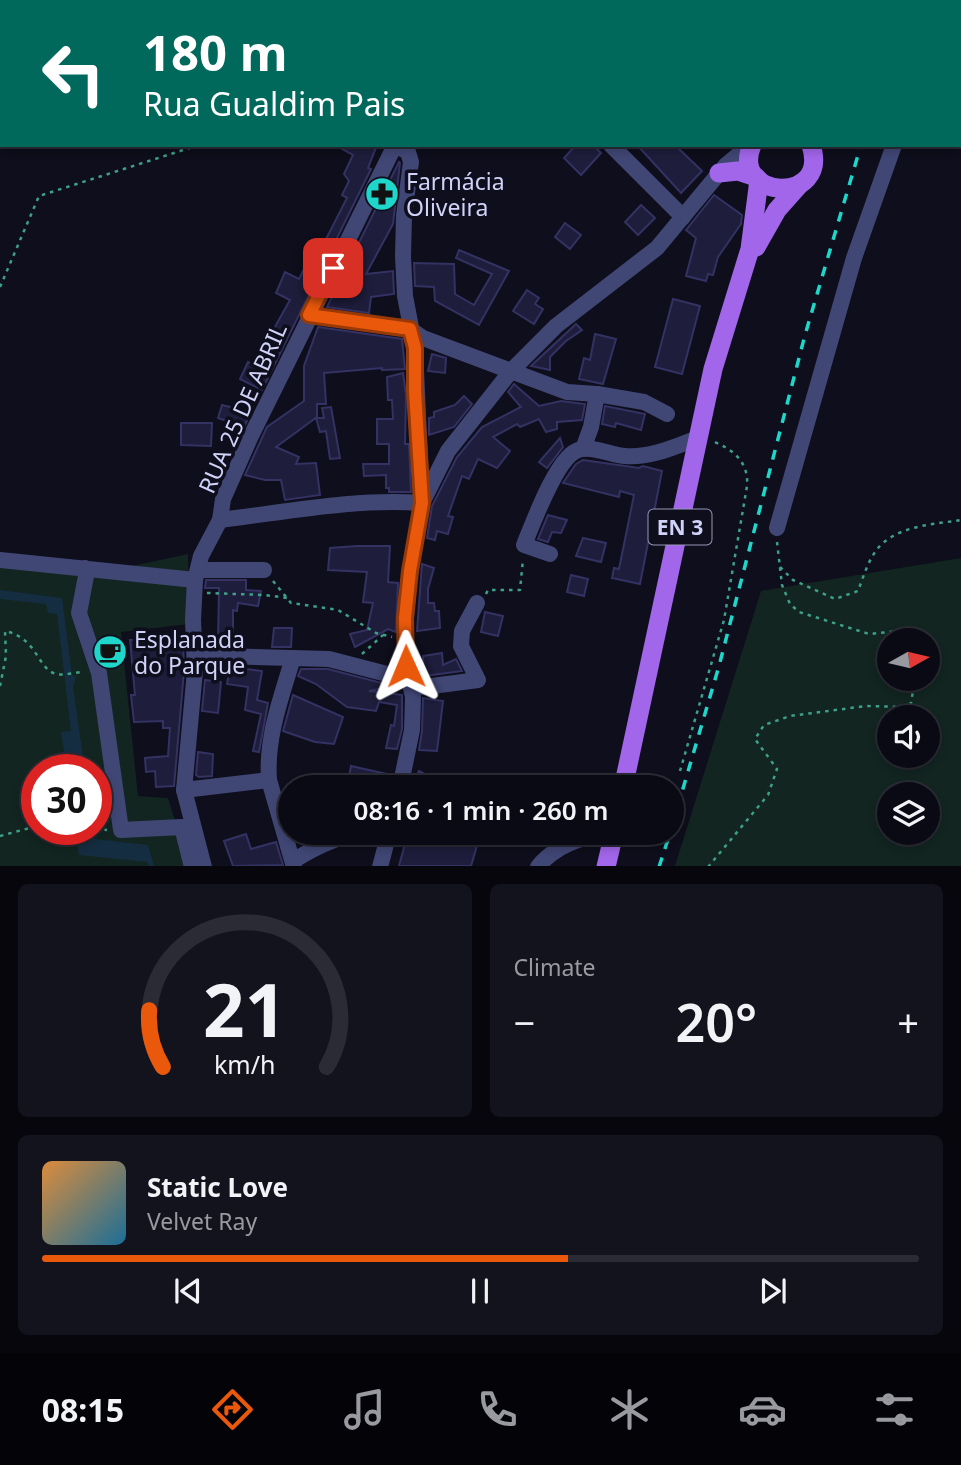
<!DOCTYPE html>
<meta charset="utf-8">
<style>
:root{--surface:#0a0a15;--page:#13131e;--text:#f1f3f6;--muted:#999aa0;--line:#2a2b34;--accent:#ea580c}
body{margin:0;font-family:"Noto Sans",sans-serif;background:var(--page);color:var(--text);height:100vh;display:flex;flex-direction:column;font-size:26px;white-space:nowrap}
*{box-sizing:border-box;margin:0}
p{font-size:23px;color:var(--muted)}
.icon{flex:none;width:38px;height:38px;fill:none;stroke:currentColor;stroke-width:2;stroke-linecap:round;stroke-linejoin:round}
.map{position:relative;height:866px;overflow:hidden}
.details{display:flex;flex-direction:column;gap:18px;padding:18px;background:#06060c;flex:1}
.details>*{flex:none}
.top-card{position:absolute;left:0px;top:0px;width:962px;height:147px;box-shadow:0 4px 10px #0003,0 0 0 2px var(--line);background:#00695c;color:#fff;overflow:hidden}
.needle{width:46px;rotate:82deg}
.buttons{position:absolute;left:877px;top:628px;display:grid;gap:14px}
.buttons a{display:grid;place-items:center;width:63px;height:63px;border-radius:50%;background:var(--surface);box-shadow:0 4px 10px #0003,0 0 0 2px var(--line);font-size:35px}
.speed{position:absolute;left:21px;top:754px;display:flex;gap:14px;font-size:35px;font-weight:700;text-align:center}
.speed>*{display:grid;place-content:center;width:91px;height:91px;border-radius:50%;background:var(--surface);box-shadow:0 4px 10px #0003,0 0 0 2px var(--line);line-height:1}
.speed .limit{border:10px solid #d22;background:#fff;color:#111}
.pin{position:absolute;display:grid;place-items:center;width:60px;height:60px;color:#fff;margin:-30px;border-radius:14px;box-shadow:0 4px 10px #0006}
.me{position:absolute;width:77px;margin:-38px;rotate:359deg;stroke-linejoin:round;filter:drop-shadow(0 0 5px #0008)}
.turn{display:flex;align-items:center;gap:24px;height:147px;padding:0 28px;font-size:32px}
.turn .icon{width:91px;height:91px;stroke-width:2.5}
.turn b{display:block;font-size:49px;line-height:60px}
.big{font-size:52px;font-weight:600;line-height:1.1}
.details .widget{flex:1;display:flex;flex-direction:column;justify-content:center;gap:10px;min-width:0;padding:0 24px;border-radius:10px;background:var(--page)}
.details .dial{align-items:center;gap:0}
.dial svg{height:182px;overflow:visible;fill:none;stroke:var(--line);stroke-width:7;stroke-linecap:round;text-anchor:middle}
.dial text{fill:var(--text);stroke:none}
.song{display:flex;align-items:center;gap:21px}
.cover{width:84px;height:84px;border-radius:10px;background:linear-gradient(135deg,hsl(30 70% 55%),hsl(200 70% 35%))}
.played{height:7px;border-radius:4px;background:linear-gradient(90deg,var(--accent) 60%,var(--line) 60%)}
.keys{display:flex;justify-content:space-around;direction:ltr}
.heat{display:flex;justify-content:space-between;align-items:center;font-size:38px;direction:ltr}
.details .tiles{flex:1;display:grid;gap:18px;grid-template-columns:1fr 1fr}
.widget:last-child{grid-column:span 2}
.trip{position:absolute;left:278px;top:775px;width:406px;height:70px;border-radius:35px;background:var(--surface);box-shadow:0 4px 10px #0003,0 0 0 2px var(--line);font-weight:600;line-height:70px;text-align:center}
.dock{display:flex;height:112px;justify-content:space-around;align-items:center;background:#040408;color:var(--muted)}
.dock .icon{width:49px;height:49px}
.dock .selected{color:var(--accent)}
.dock b{font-size:32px;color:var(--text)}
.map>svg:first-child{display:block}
</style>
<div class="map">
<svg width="961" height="867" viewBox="0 0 961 867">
<rect width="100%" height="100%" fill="#0e0e1c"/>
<g fill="#122521" fill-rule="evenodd">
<path d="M188,554L189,624L121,632L138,796L168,798L189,866L0,867V567L86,576ZM37,770H96V830H37Z"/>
<path d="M961,558V866H675L761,591ZM889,640H928V679H889ZM889,718H928V756H889ZM889,794H928V833H889Z"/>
</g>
<g fill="#152d40">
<polygon points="0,590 62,598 72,675 76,677 73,687 85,770 67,770 61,732 71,731 57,614 48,613 46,604 0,599"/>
<polygon points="75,830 93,830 95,839 148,845 154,866 149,866 147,862 79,855"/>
</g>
<g fill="#1e1d3b" stroke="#333263" stroke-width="2">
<polygon points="335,145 377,145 368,168 371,169 262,390 240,379 248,362 257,367 276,325 290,300 276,293 285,272 299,279 315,247 321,249 347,198 342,195 349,181 344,174 353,155"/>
<polygon points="576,145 593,145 601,153 581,175 564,158"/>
<polygon points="637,145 675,145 702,171 681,193"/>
<polygon points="399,162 400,163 393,224 366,274 393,271 394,294 371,297 369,313 327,307"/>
<polygon points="714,195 742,215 741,224 718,257 713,275 708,274 706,281 686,276 696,238 686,230"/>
<polygon points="641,205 655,218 638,235 625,222"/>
<polygon points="565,223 581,235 570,249 555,237"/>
<polygon points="459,250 509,271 479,325 435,301 434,287 415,286 414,263 454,264 455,294 474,305 492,274 456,258"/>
<polygon points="527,290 539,298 535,304 543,309 534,324 513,311"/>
<polygon points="673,299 700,306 682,374 655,367"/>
<polygon points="576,324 582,330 566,341 550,357 550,370 531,366"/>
<polygon points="318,327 402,339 405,369 382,370 382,368 324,373 326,404 317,404 317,417 276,447 299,457 296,464 316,463 320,495 285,500 281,480 265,480 245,475 267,427 304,401 304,366"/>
<polygon points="595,334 616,339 603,384 579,379 584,358 590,360"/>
<polygon points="432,354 446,358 445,373 428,371"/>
<polygon points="403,373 406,395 405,444 409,444 411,492 389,492 389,488 386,488 386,475 364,476 363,464 389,464 389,444 377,444 377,419 393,419 392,400 388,400 387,377"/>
<polygon points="514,384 539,406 561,401 585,404 582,420 557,422 557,429 546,432 539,419 520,427 517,424 493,437 510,451 497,468 478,459 469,479 462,476 448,516 453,517 448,534 437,531 435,540 427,538 432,506 457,457 482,427 521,407 508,392"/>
<polygon points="464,396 472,404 454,427 429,435 429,418 434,417 434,412 455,405"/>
<polygon points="222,405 251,412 244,427 218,418"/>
<polygon points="605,406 645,414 641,430 616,423 615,427 602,424"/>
<polygon points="331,407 340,458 330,459 326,431 320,432 316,418 324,418 322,408"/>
<polygon points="181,423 212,423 211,446 181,445"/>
<polygon points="560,438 563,447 547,468 539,462"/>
<polygon points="583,460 639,468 643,466 662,471 640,584 612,578 614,568 619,569 634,495 620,491 619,497 563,483 576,464"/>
<polygon points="548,515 567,520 561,533 552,532 548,542 538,539"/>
<polygon points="583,538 606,543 601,562 576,556"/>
<polygon points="357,546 390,546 388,582 398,583 396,632 388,629 355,647 350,634 367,630 373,603 363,602 367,572 328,570 330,548"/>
<polygon points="422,564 434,568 428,589 428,603 434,603 435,611 439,611 440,628 417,631"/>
<polygon points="571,575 588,579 584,596 567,592"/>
<polygon points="206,580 246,580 246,590 261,591 258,606 238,603 237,611 233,610 233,645 218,643 219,588 205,588"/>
<polygon points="485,612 503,616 498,636 481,632"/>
<polygon points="274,628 292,628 291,647 272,647"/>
<polygon points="130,640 183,640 184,671 174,786 156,787 155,771 146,772 145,758 168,756 170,728 163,728 163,721 134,722 131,695 135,695"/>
<polygon points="442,653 443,665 456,659 462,671 424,676 423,656"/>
<polygon points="230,667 262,671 257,700 268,703 259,752 253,751 261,714 245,710 248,687 227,684"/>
<polygon points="301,669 328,669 393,686 369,691 402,695 402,729 397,749 386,748 391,725 394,726 397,705 379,702 376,711 347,707 316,684 298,676"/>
<polygon points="205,680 221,682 218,713 202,711"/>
<polygon points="293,695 343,717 334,744 315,742 283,731"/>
<polygon points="423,698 443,701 437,751 419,750 422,731"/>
<polygon points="198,752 213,754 212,776 199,777 196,775"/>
<polygon points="351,766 387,774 384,788 347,788"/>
<polygon points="419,771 450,788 411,788"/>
<polygon points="408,833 457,833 479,839 471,866 399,866"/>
<polygon points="246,834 251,849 276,842 283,865 233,866 224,841"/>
</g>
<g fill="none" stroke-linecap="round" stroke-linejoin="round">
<g stroke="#3da089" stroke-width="2.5" stroke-dasharray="3.5 5" stroke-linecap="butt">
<polyline points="383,2 384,0"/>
<polyline points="0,287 39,196 199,145"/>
<polyline points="777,542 782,585 790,604 799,612 869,634 909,630 921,638 921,640"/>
<path d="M780,567L793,580L835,599L858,591C864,575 870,554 883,543C904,525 936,524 961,520"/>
<polyline points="273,581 291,603 338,610 376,633 392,637"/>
<polyline points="207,593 265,595 287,598"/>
<polyline points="486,594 488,590 520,590 523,559"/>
<polyline points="362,654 383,635"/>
<path d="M0,686L6,656L5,631C38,638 37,669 56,674C64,676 76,672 84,672"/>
<path d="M680,771L724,620L747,486C749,462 733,449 712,441"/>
<polyline points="96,829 107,830"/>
<polyline points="0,836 37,826"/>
<polyline points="708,867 768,795 777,769 755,739 764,725 790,716 866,706 904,707 911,703 915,679"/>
</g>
<g stroke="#404775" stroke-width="16">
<polyline points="582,0 582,2"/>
<polyline points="446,2 446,0"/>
<polyline points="863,2 864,0"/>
<polyline points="947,2 948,0"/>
<polyline points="395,145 408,152 411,162 404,216 403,256 405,296 415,348 422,503 410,571 406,618 406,666 413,697 412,730 400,788"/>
<polyline points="611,145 683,217"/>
<polyline points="309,315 410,329 423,338 567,392 597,394 644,402 667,414"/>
<polyline points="583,449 591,427 597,394"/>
<path d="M220,520C287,512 355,498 422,503L448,451L511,371L556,326L657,248L725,166L750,145"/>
<polyline points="777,528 854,258 894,145"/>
<path d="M550,554L524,545C533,523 556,460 576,451C589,444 611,455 625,456C651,458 674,447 698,438"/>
<polyline points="0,560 195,580"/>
<polyline points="85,568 86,576 79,613 99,673 121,830 182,827 192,867"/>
<polyline points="198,570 264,570"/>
<polyline points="195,652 221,656 329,659 410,680"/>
<path d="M293,658C281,698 266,737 269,780L294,867"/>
<polyline points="411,686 424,687 478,680 461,646 462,631 477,603"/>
<polyline points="184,790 269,780"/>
<path d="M293,861C315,847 339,835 365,833"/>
<polyline points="204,867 184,790 195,671 193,620 195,580 201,556 220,520 223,499 250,438 395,145"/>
<polyline points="380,867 389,833"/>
<path d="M538,867C548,853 571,840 589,837C597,836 605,839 612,840"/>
</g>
<g stroke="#a266ea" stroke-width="19">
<polyline points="834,2 835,0"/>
<path d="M752,145C729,199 831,206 811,145"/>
<polyline points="719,173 738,171 756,177"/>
<polyline points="756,247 777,210 801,183"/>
<polyline points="623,788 713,369 750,249 759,180"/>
<polyline points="606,867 614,833"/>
</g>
<g stroke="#1ed7ca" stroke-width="3.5" stroke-dasharray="10 9" stroke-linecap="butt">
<polyline points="904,2 905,0"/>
<polyline points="672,826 719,666 805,335 861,145"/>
<polyline points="659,867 670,833"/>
</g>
</g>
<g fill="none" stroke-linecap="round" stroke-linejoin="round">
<g stroke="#983908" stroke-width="18">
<polyline id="route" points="333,268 309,315 410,329 415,348 415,391 422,503 410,571 405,618 406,666"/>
</g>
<use href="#route" stroke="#ea580c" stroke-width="12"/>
</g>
<defs>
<g id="pharmacy-disc" transform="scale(1.75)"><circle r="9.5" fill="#1ed7ca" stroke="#0e0e1c"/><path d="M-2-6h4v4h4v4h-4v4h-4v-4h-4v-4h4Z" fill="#111"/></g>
<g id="cafe-disc" transform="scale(1.75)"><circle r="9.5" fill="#1ed7ca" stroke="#0e0e1c"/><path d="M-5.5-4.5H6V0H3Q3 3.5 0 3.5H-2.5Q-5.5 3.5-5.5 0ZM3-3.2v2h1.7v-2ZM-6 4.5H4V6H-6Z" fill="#111"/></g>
</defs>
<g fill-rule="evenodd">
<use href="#pharmacy-disc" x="382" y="194"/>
<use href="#cafe-disc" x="110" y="652"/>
</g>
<g text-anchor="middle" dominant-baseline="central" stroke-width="7" stroke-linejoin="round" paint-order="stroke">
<rect fill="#0e0e1c" stroke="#9697b6" stroke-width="2" x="648.5" y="509.5" width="63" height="35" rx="5"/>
<g font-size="21" font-weight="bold" fill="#d0d2f8">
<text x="680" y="527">EN 3</text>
</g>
<g font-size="23" fill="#d0d2f8" stroke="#0e0e1c" text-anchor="start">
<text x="406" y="181">Farmácia<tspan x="406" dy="26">Oliveira</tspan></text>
<text x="134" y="639">Esplanada<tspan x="134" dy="26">do Parque</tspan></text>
</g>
<g font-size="23" fill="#d0d2f8" stroke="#0e0e1c">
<text transform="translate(242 408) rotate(-66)">RUA 25 DE ABRIL</text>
</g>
</g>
</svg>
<div class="buttons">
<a><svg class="needle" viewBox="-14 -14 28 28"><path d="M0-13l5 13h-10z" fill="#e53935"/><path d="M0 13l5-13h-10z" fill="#999aa0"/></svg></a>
<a><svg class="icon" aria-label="sound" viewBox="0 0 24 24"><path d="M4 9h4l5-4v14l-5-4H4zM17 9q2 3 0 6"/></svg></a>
<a><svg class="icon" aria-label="layers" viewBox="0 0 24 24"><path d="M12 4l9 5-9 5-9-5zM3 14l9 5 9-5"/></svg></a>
</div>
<div class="speed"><div class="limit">30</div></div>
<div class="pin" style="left:333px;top:268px;background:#d93025"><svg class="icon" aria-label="arrive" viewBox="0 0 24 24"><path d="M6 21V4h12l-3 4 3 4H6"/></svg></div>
<svg class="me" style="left:406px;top:666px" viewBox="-20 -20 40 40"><path d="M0-17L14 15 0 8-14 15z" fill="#ea580c" stroke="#fff" stroke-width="4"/></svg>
<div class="trip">08:16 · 1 min · 260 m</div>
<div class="top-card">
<div class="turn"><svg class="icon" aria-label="left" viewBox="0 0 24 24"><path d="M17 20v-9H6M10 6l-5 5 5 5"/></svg><div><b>180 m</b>Rua Gualdim Pais</div></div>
</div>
</div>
<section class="details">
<div class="tiles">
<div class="widget dial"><svg viewBox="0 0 100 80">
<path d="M14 69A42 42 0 1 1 86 69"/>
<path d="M14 69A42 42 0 0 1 8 44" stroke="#ea580c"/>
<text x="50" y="56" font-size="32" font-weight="700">21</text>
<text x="50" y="72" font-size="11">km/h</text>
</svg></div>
<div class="widget"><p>Climate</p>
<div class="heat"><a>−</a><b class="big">20°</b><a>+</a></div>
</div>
<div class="widget">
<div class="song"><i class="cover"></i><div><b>Static Love</b><p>Velvet Ray</p></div></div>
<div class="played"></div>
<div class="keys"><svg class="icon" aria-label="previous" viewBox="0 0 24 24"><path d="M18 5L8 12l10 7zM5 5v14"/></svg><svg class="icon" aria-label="pause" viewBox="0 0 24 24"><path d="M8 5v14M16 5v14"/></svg><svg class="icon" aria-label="next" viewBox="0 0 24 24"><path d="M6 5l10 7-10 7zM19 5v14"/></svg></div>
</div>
</div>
</section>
<nav class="dock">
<b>08:15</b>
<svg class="icon selected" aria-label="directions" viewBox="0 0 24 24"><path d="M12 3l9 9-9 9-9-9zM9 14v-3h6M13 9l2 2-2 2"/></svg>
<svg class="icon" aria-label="music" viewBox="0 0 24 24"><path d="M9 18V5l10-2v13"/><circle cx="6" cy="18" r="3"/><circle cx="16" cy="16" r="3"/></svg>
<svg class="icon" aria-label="phone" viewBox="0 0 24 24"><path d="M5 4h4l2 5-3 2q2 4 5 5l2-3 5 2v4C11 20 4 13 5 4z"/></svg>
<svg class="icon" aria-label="climate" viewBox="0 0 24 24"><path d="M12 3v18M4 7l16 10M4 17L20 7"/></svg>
<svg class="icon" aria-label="car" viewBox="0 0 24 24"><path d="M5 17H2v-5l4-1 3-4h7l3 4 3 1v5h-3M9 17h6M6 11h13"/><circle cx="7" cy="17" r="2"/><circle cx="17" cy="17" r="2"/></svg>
<svg class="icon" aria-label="filters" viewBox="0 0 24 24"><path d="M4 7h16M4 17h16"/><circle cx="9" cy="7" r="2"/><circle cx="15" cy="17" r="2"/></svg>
</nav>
